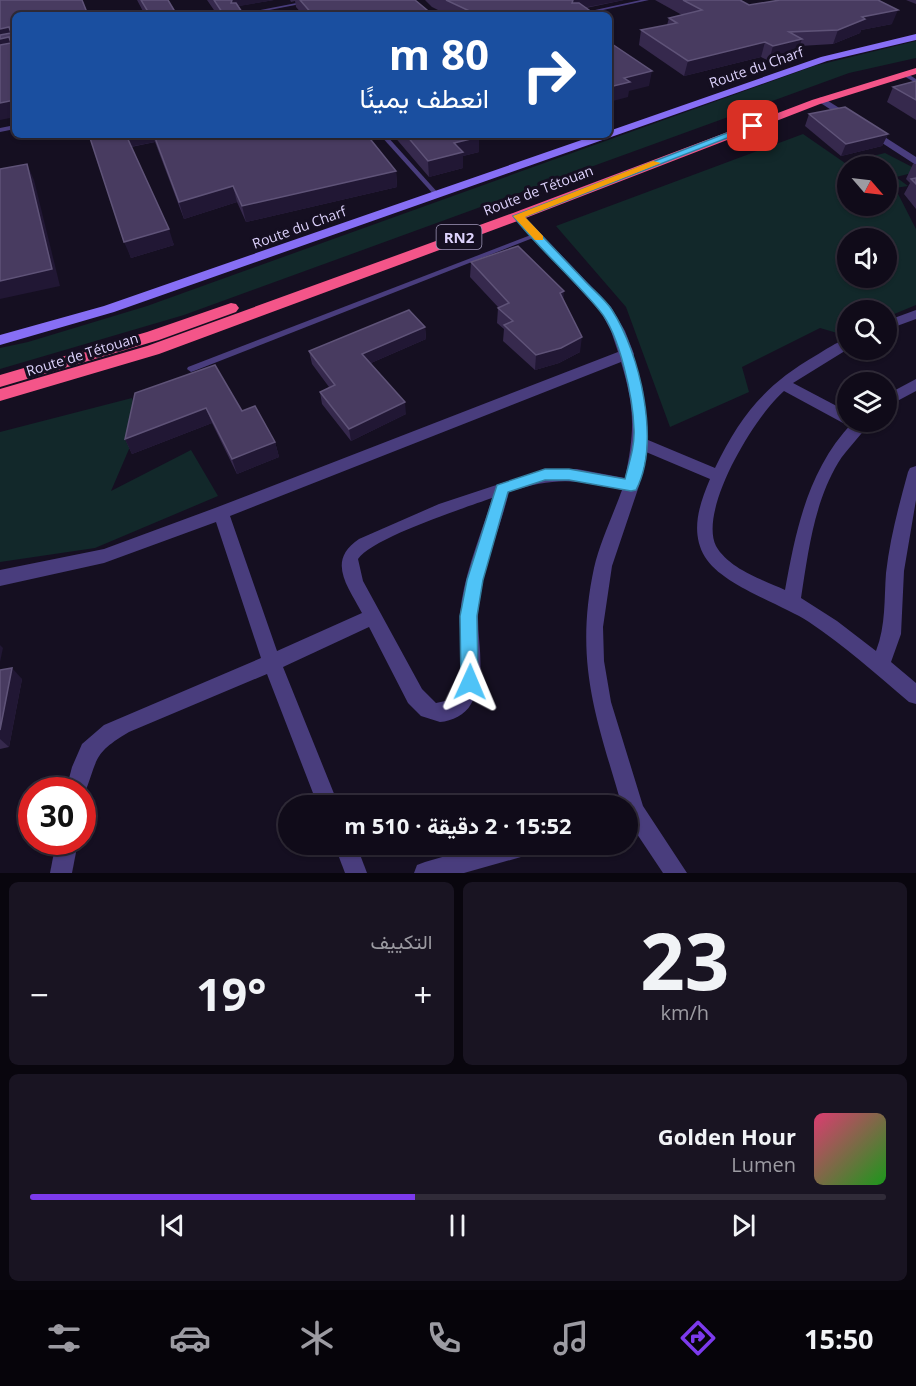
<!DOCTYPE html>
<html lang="ar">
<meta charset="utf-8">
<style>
:root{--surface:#100b19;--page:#191422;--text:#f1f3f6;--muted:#9c9ba2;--line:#302b38;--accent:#7c3aed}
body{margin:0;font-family:"Open Sans",Vazirmatn,sans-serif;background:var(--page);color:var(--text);direction:rtl;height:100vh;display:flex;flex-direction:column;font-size:22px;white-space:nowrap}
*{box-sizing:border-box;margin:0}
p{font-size:20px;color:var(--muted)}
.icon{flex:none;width:33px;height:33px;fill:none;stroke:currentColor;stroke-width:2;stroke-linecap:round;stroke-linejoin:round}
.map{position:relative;height:873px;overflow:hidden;direction:ltr}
.drawer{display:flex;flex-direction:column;gap:9px;padding:9px;background:#09060e;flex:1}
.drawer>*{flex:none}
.hud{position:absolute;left:12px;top:12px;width:600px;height:126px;border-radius:9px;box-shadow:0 2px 4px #0004,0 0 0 2px var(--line);direction:rtl;background:#1a4fa0;color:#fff;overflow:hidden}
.needle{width:39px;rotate:118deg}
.controls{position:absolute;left:837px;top:156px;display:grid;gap:12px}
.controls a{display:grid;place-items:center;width:60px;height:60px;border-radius:50%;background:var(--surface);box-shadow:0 2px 4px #0004,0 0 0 2px var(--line);font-size:30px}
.speed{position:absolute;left:18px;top:777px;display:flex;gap:12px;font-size:30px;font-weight:700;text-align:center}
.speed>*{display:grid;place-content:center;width:78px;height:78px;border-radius:50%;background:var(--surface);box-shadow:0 2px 4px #0004,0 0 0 2px var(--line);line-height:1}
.speed .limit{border:9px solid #d22;background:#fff;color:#111}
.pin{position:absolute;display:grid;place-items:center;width:51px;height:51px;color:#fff;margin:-26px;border-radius:12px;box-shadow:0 3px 9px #0006}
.me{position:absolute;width:66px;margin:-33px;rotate:1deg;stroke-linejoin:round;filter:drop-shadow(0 0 4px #0008)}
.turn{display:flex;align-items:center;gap:21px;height:126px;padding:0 24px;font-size:27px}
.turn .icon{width:78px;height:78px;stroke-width:2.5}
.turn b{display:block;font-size:42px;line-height:51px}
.big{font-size:45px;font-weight:700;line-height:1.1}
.drawer .widget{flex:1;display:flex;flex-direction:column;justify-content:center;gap:9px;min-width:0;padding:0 21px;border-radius:9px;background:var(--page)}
.drawer .dial{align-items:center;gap:0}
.dial b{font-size:78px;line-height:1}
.song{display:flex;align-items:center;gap:18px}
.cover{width:72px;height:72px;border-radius:9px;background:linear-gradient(135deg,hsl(340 70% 55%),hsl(120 70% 35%))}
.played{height:6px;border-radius:3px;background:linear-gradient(90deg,var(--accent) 45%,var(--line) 45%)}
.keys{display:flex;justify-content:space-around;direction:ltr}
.heat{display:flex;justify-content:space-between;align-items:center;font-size:33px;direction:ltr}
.drawer .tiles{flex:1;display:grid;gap:9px;grid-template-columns:1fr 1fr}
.widget:last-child{grid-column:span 2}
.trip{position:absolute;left:278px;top:795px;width:360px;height:60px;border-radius:30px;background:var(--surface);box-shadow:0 2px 4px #0004,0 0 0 2px var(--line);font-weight:700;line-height:60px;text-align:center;direction:rtl}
.tabs{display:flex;height:96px;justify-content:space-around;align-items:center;background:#06040a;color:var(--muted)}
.tabs .icon{width:42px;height:42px}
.tabs .on{color:var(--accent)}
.tabs b{font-size:27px;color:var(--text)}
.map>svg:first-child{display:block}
</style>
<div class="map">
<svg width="916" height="873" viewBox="0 0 916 873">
<rect width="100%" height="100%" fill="#150f21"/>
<g fill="#12282a" fill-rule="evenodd">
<polygon points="916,41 916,58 849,73 184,315 0,369 0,348 28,342 147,306 814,66"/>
<path d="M803,134L845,163L885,153L916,169V172L896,177L908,186L895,188L916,229V305L887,317L886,310H848L847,333L844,335L820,328L742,367L749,392L670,427L626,307L556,226ZM848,166H886V206H848ZM848,238H886V278H848Z"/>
<polygon points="132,398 138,428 111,491 191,450 218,496 95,548 0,562 0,432"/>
</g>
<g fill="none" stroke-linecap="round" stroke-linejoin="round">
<g fill="#493d7d" fill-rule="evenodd">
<polygon points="312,0 321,0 244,15 235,15"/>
<polygon points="641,0 649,0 580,15 572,15"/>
<polygon points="902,73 906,73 916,79 916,83 902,75"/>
<polygon points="15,125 15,129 0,132 0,128"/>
<polygon points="380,135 386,135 439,194 439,196 435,196"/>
<polygon points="536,233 539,235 538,236 194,371 191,372 187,369 188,367"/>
</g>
<g fill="#493d7d" fill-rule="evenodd">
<polygon points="822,97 916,157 916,165 819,102 819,98"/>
<path d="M518,213L522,214L611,307L625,331L634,354L633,356L643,390L648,440L715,468C740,416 765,385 815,356C825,350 836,342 848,339V349L793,383L848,412V422H869C861,437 847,448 838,463C814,503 808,553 801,598L837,621L876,651C886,625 884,599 886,573C890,538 899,505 908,472L910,468L916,466V500L904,571L901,634L891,662L916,683V704L909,702C876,674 845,646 809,622C781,604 722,585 705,557C690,532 699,505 710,479L646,452L639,486L612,566L603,627L604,661L611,702L643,806L687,873H663L627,819V806H622C596,717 574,662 594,568C600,542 613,515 622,490C576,479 554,477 509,492C499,533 479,575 478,618C478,646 487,678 471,704C465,715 452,721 440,722L421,716L408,703L369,627L283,667L339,806H318L267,674L129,732C90,755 99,760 83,797L82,790H66L72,767L82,744L104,725L261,658L216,522L104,563L0,586V570L104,549L215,508L618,352L611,331L601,312L514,218V214ZM621,362C635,409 635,430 625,478L577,469H545L439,504L359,539C326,561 348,586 362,613L277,651L230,516ZM784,391L843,423H852C808,470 796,529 785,590C763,580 729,569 716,546C698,509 756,415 784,391ZM492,498C481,536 463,575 460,615C458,643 470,676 450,700L436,703L422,689L363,581L358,559C372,538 464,508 492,498Z"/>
<polygon points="916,310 916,319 886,330 886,321"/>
<polygon points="916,379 916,391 886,407 886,395"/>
<polygon points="56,842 78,842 72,873 50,873"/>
<polygon points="334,844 356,844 367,873 345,873"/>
<polygon points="487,844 539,844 536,852 528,855 464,873 414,873 417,865 425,862"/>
</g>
<polygon fill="#876ff5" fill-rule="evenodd" points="916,34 916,40 827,61 114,312 0,345 0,335 104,306 596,135 609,135 609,131 821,57"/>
<g fill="#f45589" fill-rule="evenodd">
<polygon points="916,68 916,74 820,104 523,219 159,354 0,401 0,389 147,346 513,213 812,100"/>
<polygon points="231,303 236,304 239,308 236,312 159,340 0,387 0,375 147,332"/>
</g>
</g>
<g fill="#36294d">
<polygon points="137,0 168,0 177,15 145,15"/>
<polygon points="207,0 274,0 238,6 244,15 216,13"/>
<polygon points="290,0 415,0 433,15 303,15 296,7 295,1 291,2"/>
<polygon points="425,0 624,0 586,8 596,15 448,15 432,7"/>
<polygon points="655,0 740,0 749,5 892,24 861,30 860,33 833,44 800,46 797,53 769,61 761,57 684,76 639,45 641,30 667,25 669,18 682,15"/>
<polygon points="906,0 916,0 916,4"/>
<polygon points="916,81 916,120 887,102 893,87"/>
<polygon points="809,114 888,134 882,146 841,156 805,126"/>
<polygon points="89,135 367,135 396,171 397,187 246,222 237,202 184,219 155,142 131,147 174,245 131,258"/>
<polygon points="393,135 478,135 479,137 479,152 463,156 463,168 429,177"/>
<polygon points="913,164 916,164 916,209 904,194 910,183 906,179"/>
<polygon points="471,262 563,299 580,352 559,363 535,370 503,341 504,329 497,323 498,308 498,307 470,277"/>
<polygon points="425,327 426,339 371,363 406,414 351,441 322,404 320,392 329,387 312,364 309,351"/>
<polygon points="135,393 242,411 275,442 279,457 237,474 212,423 132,454 125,439"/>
<polygon points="0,670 22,679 9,747 0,749"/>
</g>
<g fill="#211734">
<polygon points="230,0 274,0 234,7 235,13"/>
<polygon points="570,0 624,0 572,10"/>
<polygon points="898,10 892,24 861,30 860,33 833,44 838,30 862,17"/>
<polygon points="9,27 15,42 0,55 0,29"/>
<polygon points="613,27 611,41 609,41 609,28"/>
<polygon points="802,39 797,53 769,61 773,46"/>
<polygon points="765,42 761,57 684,76 688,61"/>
<polygon points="652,71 649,86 629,91 628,97 609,102 609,87 624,78"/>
<polygon points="15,100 15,117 0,120 0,103"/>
<polygon points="888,134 882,146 841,156 846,144"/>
<polygon points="125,135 153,135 155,142 129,147"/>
<polygon points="479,137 479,152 463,156 463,168 429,177 428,161 454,143"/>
<polygon points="27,164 34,180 60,286 0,299 0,281"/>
<polygon points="396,171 397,187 246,222 242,206"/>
<polygon points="233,186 237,202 184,219 179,202"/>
<polygon points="169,229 174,245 131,258 124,242"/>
<polygon points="564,291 563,306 560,293"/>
<polygon points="425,327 426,339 364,366 362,354"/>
<polygon points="582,337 580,352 559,363 535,370 536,355"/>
<polygon points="405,402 406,414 351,441 349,429"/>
<polygon points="206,408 212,423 132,454 125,439"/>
<polygon points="275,442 279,457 237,474 232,459"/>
<polygon points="0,645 3,648 0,662"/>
<polygon points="12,668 22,679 9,747 0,739 0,730"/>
</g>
<g fill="#483b60" stroke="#5f5378" stroke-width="1.5">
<polygon points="0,0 82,0 88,15 15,15 15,100 0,103 0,45 11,43 9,37 0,39 0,35 11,33 9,27 0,29"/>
<polygon points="141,0 168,0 177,15 150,15"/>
<polygon points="214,0 232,0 231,3 236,3 244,15 202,15 222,12"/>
<polygon points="300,0 415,0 433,15 313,15"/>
<polygon points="446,0 573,0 572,3 579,3 596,15 478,15"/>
<polygon points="683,0 740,0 749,5 780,0 878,0 898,10 862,17 865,19 838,30 789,32 802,39 773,46 765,42 688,61 641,30 677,23 669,18 702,10"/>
<polygon points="609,42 652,71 624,78 630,82 609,87"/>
<polygon points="916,81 916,100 893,87"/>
<polygon points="845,107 888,134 846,144 809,114"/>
<polygon points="89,135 126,135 169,229 124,242"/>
<polygon points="154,135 367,135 396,171 242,206 233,186 179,202"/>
<polygon points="406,135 478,135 479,137 454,143 463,152 428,161"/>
<polygon points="27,164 52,269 0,281 0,169"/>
<polygon points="916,178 916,184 911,179"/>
<polygon points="518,246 564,291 560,293 582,337 561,348 536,355 504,325 513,321 498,308 509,303 471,262"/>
<polygon points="409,310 425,327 362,354 405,402 349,429 320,392 335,385 309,351"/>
<polygon points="215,365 242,411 255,406 275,442 232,459 206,408 125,439 135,393"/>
<polygon points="12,668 0,730 0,670"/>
</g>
<path fill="#4fc3f7" stroke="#337fa1" stroke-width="1.5" d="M750,124L758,126L524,217C544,238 564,259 584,280C593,290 605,299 612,310C640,353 661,442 636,490L631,491L569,480H545L508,492L483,580L477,616L478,682L476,688L470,690L464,688L461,682L460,616L467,580L497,485L545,469H569L625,479C629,463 635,446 634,429C633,398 620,335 600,311C573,278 539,249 513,216Z"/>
<polygon fill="#f59e0b" points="653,161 661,163 525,217 543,236 543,240 535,240 513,216"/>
<g text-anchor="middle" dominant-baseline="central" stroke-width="6" stroke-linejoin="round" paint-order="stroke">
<g font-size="14" fill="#ddd2fc" stroke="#150f21">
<text transform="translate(756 67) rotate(-19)">Route du Charf</text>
<text transform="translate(538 190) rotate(-21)">Route de Tétouan</text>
<text transform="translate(299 227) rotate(-20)">Route du Charf</text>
<text transform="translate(82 354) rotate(-17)">Route de Tétouan</text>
</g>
<rect fill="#150f21" stroke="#a198ba" stroke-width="1.5" x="436.5" y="225" width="45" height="24" rx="4.5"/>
<g font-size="15" font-weight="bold" fill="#ddd2fc">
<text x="459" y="237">RN2</text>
</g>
</g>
</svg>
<div class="controls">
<a><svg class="needle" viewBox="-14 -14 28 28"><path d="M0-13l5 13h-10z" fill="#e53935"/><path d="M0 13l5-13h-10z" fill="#9c9ba2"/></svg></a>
<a><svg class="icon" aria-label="sound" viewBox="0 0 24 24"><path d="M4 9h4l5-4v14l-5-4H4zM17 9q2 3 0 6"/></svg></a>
<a><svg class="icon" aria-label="search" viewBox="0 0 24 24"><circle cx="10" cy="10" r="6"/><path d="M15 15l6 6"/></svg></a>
<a><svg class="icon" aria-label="layers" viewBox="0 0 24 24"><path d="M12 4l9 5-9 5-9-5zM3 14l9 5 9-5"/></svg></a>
</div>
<div class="speed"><div class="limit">30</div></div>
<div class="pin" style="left:753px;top:126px;background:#d93025"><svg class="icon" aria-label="arrive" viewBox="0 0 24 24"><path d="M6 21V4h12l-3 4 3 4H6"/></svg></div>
<svg class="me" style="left:470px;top:682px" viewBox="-20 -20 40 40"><path d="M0-17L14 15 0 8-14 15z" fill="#4fc3f7" stroke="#fff" stroke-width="4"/></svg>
<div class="trip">15:52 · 2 دقيقة · 510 m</div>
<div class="hud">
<div class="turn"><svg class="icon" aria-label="right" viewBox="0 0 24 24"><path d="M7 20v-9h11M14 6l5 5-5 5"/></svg><div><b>80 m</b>انعطف يمينًا</div></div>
</div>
</div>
<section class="drawer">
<div class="tiles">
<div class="widget dial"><b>23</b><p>km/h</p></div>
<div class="widget"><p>التكييف</p>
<div class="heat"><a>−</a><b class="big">19°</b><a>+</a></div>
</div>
<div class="widget">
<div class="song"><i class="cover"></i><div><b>Golden Hour</b><p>Lumen</p></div></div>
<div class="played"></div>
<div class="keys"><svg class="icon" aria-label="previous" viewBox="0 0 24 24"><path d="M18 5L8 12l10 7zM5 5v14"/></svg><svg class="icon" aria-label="pause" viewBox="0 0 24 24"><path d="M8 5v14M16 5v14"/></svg><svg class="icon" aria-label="next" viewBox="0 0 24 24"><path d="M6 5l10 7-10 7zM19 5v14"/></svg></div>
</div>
</div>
</section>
<nav class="tabs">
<b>15:50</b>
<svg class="icon on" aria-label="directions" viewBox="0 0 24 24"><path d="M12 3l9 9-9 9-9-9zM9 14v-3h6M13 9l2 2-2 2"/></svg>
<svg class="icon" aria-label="music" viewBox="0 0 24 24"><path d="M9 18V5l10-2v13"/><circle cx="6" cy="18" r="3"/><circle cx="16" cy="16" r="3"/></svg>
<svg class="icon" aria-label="phone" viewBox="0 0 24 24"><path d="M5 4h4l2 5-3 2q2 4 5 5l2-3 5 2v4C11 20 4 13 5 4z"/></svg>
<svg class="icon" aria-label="climate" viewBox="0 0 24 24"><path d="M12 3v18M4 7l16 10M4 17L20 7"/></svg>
<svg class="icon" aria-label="car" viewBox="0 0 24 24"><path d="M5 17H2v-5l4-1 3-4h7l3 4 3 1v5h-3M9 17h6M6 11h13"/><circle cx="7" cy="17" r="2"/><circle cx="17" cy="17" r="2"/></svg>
<svg class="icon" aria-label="filters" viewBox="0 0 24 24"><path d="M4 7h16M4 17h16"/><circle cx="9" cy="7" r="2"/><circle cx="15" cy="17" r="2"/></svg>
</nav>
